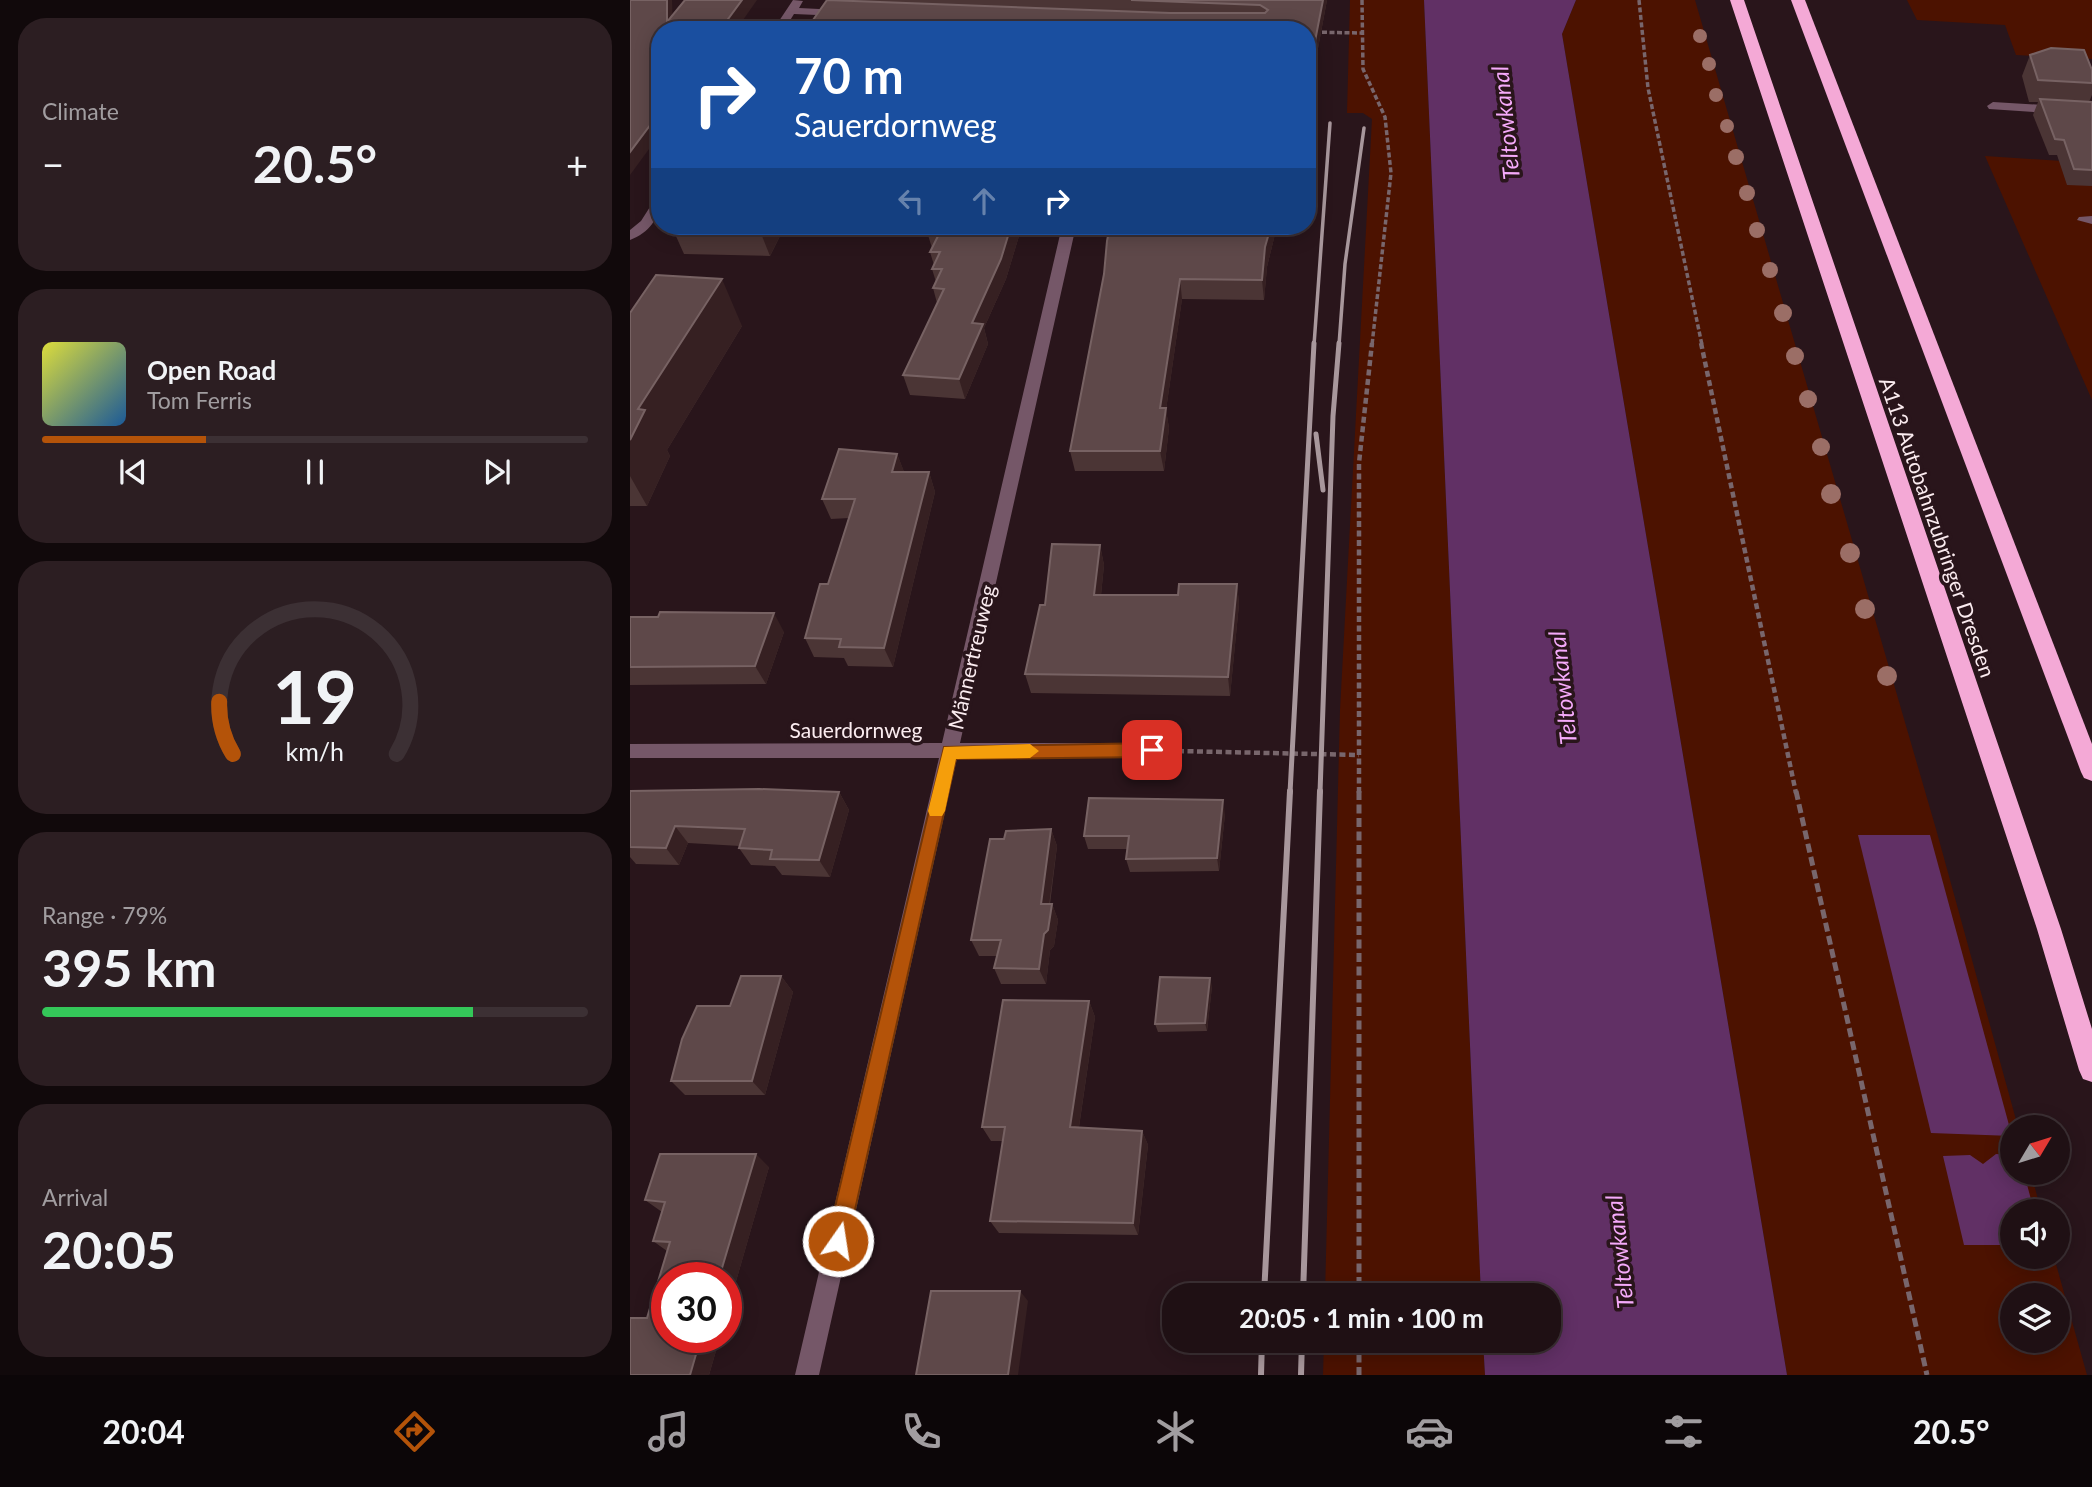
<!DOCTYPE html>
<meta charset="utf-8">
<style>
:root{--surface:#1f1014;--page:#2c1e22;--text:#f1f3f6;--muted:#a19da0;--line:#3c3034;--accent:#b45309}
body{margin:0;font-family:Lato,sans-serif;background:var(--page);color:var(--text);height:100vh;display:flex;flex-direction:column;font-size:26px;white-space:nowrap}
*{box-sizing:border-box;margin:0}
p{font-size:23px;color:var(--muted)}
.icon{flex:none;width:38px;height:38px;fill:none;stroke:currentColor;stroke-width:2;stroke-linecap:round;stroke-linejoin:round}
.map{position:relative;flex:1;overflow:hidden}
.drawer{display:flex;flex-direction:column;gap:18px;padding:18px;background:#11090b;width:630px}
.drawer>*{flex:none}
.guide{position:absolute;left:21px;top:21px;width:665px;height:214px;border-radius:28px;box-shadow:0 4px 18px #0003,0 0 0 2px var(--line);background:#1a4fa0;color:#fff;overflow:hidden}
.needle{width:46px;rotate:52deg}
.buttons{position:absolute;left:1370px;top:1115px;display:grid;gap:14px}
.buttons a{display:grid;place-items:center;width:70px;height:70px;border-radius:50%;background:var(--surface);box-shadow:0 4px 18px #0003,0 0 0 2px var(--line);font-size:35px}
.speed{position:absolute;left:21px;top:1262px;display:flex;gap:14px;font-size:35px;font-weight:700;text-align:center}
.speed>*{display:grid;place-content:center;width:91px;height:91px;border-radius:50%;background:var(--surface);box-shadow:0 4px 18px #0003,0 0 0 2px var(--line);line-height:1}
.speed .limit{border:10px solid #d22;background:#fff;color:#111}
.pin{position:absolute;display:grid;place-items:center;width:60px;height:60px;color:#fff;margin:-30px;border-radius:14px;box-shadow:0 4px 10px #0006}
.me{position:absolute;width:77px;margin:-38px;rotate:13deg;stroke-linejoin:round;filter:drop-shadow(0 0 5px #0008)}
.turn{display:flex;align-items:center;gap:24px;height:147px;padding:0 28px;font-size:32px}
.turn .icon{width:91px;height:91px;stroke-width:2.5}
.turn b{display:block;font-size:49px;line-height:60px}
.lanes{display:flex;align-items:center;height:66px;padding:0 28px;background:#0003;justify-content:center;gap:35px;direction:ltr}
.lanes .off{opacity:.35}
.big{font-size:52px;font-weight:700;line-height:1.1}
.drawer .tile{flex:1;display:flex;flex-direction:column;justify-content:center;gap:10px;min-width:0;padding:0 24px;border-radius:28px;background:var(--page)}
.drawer .dial{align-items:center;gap:0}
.dial svg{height:182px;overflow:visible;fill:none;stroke:var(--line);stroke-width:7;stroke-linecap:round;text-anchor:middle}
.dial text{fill:var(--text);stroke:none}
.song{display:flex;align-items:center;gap:21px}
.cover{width:84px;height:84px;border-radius:10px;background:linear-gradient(135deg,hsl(60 70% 55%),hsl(210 70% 35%))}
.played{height:7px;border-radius:4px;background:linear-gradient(90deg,var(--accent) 30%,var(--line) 30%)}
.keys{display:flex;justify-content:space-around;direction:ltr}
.heat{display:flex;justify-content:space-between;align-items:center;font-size:38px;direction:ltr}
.charge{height:10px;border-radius:5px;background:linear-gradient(90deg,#34c759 79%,var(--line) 0)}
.trip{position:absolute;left:532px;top:1283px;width:399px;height:70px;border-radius:28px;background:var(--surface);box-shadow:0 4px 18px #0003,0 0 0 2px var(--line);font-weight:700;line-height:70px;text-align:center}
.tabs{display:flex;height:112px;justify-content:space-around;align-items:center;background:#0c0608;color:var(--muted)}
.tabs .icon{width:49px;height:49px}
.tabs .selected{color:var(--accent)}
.tabs b{font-size:32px;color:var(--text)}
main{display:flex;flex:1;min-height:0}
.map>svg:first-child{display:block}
</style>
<main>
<section class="drawer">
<div class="tile"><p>Climate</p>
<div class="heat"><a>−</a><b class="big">20.5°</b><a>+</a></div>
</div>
<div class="tile">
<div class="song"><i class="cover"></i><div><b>Open Road</b><p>Tom Ferris</p></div></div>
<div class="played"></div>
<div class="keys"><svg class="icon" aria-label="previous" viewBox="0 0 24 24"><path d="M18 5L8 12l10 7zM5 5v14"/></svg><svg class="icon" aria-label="pause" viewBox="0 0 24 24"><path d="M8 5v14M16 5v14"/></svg><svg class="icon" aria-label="next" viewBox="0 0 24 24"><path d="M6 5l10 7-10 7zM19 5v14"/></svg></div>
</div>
<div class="tile dial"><svg viewBox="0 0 100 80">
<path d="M14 69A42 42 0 1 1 86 69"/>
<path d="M14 69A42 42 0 0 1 8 46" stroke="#b45309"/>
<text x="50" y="56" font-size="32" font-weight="700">19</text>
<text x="50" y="72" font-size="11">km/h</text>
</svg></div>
<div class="tile"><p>Range · 79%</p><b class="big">395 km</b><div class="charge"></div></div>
<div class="tile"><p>Arrival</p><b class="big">20:05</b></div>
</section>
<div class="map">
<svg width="1462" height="1375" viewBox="0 0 1462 1375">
<rect width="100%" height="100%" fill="#29151b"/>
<g fill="#4c1200" fill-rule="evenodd">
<polygon points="720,0 794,0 851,1295 695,1295 710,710 742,119 733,113 717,113"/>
<path d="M946,0H1065L1306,829L1388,1127H1382V1172L1401,1173L1411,1211H1382V1256L1424,1257L1457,1375H1157L932,34ZM1382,1295H1428V1340H1382Z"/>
<polygon points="1277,0 1462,0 1462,59 1386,55 1375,25 1287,20"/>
<polygon points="1355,156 1462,163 1462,400"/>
<polygon points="694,1341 853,1341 855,1375 693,1375"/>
</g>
<g fill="#613065">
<polygon points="794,0 946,0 932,34 1157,1375 855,1375 853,1341 919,1340 919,1295 851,1295"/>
<polygon points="1228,835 1300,835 1382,1136 1301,1133"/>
<polygon points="1366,1154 1382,1155 1382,1172 1394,1173 1404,1211 1382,1211 1382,1245 1334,1245 1313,1156 1340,1155 1353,1164"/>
</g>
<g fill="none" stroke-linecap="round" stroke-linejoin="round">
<g stroke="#78666c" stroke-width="3.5" stroke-dasharray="5 2.5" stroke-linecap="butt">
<polyline points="732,0 733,69 755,117 761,173 742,345"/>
<polyline points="1009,0 1018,88 1072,345"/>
<polyline points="677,32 732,33"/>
</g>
<g stroke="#78666c" stroke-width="4.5" stroke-dasharray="6 3.5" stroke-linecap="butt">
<polyline points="1071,343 1166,793"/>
<polyline points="548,751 729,755"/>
<polyline points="729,793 729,463 742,343"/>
</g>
<g stroke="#78666c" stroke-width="5" stroke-dasharray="9 4.5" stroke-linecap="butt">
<polyline points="729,791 729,1295"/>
<polyline points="1166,791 1297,1375"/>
<polyline points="729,1340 729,1375"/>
</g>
<g fill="#755768" fill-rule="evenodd">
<polygon points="1363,102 1462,108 1462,116 1359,109 1357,106"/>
<polygon points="1462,216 1462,224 1447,220 1449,217"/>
</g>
<g fill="#755768" fill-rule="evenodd">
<polygon points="163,0 173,1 169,8 210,10 216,13 210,16 164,14 154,30 143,30"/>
<path d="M30,198C30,218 19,233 0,240V230L11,221L25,199Z"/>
<polygon points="432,226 446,226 330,743 522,743 528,745 531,750 528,755 522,757 327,758 189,1375 165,1375 309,758 0,758 0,744 312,743"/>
</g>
<g fill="#f4a9d6" fill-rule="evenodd">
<polygon points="1100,0 1114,0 1431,929 1462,1029 1462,1082 1453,1079 1449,1070 1407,929"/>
<polygon points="1161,0 1175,0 1462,744 1462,781 1454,778 1451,772"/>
</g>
<g stroke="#a8979c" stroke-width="3.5">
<polyline points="684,345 700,123"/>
<polyline points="709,345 715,264 734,128"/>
</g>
<g stroke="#a8979c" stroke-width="5">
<polyline points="686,434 693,490"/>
<polyline points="660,793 684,343"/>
<polyline points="690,793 703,416 709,343"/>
</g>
<g stroke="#a8979c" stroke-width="6">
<polyline points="634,1295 660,791"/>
<polyline points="673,1295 690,791"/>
<polyline points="631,1375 632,1340"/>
<polyline points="671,1375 672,1340"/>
</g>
</g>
<g fill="#9b6e66">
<circle cx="1070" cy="36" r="7"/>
<circle cx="1079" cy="64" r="7"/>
<circle cx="1086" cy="95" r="7"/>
<circle cx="1097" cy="126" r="7"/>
<circle cx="1106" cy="157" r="8"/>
<circle cx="1117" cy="193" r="8"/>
<circle cx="1127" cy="230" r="8"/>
<circle cx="1140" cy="270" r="8"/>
<circle cx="1153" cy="313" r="9"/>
<circle cx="1165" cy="356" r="9"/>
<circle cx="1178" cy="399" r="9"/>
<circle cx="1191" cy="447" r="9"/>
<circle cx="1201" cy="494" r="10"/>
<circle cx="1220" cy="553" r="10"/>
<circle cx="1235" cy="609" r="10"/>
<circle cx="1257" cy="676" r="10"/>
</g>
<g fill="#4b3535">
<polygon points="197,0 697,0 681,86 677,86 677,30"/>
<polygon points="1400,55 1462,70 1462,95 1459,102 1462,102 1462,186 1437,185 1427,155 1419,155 1403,115 1408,102 1399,102 1392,76"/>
<polygon points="49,226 155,226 140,256 54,254 45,234"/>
<polygon points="301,226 392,226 376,279 354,328 358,344 335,399 280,395 273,375 307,303 303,288 306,282 302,269 304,265 300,252 302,248 298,235 301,229"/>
<polygon points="645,234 637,267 634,300 552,299 536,410 539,428 534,471 445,471 440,451 474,274"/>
<polygon points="0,313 112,326 37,450 40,456 17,506 0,506"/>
<polygon points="267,454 274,472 299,472 305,492 263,667 218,666 214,658 184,657 175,638 198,584 219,518 201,519 192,499"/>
<polygon points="470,545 474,565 471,595 548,595 607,584 609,604 600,696 401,693 395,674 415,605"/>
<polygon points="0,617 154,632 136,684 0,685"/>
<polygon points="0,791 209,792 219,810 200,877 152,875 145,866 121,865 109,848 110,846 58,843 49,865 6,864 0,857"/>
<polygon points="595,814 589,871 500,872 496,859 498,849 458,849 454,836"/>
<polygon points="421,829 427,846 420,904 422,904 428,920 424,946 420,950 416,984 371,984 364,968 367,956 349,956 341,940 374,839"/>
<polygon points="151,976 163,992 135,1095 55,1095 41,1081 100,1006"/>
<polygon points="582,986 577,1031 528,1032 525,1024"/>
<polygon points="459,1001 465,1017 449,1127 512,1131 518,1145 508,1235 369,1233 360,1221 373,1141 361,1141 352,1127"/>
<polygon points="139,1167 96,1316 96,1278 37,1337 90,1337 79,1375 0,1375 37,1251 23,1241 32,1212 15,1200"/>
</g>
<g fill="#362022">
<polygon points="37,0 42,0 43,30 37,22"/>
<polygon points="112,0 127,0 106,30 90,30"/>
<polygon points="693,0 697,0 681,86 680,67"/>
<polygon points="30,112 30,134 0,175 0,152"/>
<polygon points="138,226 155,226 140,256 132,236"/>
<polygon points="381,226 392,226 376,279 354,328 358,344 335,399 329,379 342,323"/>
<polygon points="641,226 645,226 645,234 637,267 634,300 632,280 635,247"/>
<polygon points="92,279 112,326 37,450 40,456 17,506 0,476 0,440 8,409"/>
<polygon points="550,279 552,299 536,410 539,428 534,471 530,451 530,408"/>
<polygon points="267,454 275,474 262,472"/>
<polygon points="299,472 305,492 263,667 254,648"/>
<polygon points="470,545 474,565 469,614 464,595"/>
<polygon points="607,584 609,604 600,696 598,677"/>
<polygon points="144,613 154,632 136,684 125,666"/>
<polygon points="209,792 219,810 200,877 189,860"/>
<polygon points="593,800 595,814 589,871 587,858"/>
<polygon points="45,826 58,843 49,865 36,848"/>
<polygon points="421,829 427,846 417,920 411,904"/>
<polygon points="422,904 428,920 424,946 420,950 416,984 409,969 414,934"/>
<polygon points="151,976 163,992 135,1095 122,1081"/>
<polygon points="580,978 582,986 577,1031 575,1023"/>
<polygon points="459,1001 465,1017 447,1140 440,1127"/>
<polygon points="512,1131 518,1145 508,1235 503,1223"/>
<polygon points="126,1154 139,1167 96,1316 96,1278 89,1278"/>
<polygon points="390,1291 398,1301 388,1375 378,1375"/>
<polygon points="71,1337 90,1337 79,1375 60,1375"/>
</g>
<g fill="#5e4849" stroke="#776263" stroke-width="2">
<polygon points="0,0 37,0 37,22 55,0 112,0 90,30 30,30 30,112 0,152"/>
<polygon points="197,0 540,13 635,13 638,10 630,5 501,0 693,0 680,67 677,67 677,30 176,30"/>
<polygon points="1421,48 1454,50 1462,70 1462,83 1408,80 1400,55"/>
<polygon points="1410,99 1462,102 1462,170 1444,169 1434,140 1425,139"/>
<polygon points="49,226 138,226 132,236 45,234"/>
<polygon points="303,226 381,226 371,259 342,323 353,324 329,379 273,375 314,289 303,288 312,269 302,269 310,252 300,252 308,236 298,235"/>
<polygon points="480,226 641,226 635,247 632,280 550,279 530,408 536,408 530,451 440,451 474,274 477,241"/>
<polygon points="26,275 92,279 8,409 15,410 0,440 0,313"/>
<polygon points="209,449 267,454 262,472 299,472 254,648 209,647 211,639 175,638 190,584 198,584 225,499 192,499"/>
<polygon points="422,544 470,545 464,595 548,595 549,584 607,584 598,677 395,674 410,605 415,605"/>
<polygon points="30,612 144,613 125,666 0,667 0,617 28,617"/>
<polygon points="129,789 209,792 189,860 140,859 142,850 109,848 115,829 45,826 36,848 0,847 0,791"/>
<polygon points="459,798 593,800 587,858 496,859 499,836 454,836"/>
<polygon points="421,829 411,904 422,904 418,930 414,934 409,969 364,968 371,940 341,940 360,839 374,839 376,831"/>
<polygon points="111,976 151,976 122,1081 41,1081 52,1039 67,1006 100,1006"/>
<polygon points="530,977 580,978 575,1023 525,1024"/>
<polygon points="373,1000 459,1001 440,1127 512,1131 503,1223 360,1221 375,1127 352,1127"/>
<polygon points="30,1154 126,1154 89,1278 37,1278 37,1337 71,1337 60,1375 0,1375 0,1318 17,1318 40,1242 23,1241 35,1202 15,1200"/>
<polygon points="301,1291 390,1291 378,1375 286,1375"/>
</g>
<polygon fill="#b45309" stroke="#753606" stroke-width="2" points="522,743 530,750 522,757 326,759 218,1241 215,1249 208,1252 200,1249 197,1241 314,747"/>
<polygon fill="#f59e0b" points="400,744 409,751 400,758 326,759 315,811 312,816 300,816 298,811 314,747"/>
<g text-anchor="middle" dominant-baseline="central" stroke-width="7" stroke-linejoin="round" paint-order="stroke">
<g font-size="21" fill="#fbecf0" stroke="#29151b">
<text transform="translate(1308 527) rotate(71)">A113 Autobahnzubringer Dresden</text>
<text transform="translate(341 657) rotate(-77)">Männertreuweg</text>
<text x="226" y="729">Sauerdornweg</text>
</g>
<g font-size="23" font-style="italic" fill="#f5aafa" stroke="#29151b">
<text transform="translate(875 123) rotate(-96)">Teltowkanal</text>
<text transform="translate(932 688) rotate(-96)">Teltowkanal</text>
<text transform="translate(989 1252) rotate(-96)">Teltowkanal</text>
</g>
</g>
</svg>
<div class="buttons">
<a><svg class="needle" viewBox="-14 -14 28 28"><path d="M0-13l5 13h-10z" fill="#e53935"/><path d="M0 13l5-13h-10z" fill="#a19da0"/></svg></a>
<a><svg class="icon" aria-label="sound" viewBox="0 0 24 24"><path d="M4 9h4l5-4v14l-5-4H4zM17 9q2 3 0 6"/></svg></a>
<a><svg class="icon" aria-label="layers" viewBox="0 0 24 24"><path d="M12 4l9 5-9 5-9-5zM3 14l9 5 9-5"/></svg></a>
</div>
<div class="speed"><div class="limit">30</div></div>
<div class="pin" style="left:522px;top:750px;background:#d93025"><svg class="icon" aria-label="arrive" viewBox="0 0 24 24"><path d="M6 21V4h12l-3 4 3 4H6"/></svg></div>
<svg class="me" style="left:208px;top:1241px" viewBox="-20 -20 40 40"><circle r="17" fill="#b45309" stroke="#fff" stroke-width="3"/><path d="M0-11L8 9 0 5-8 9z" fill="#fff"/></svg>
<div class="trip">20:05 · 1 min · 100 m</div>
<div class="guide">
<div class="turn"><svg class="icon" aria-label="right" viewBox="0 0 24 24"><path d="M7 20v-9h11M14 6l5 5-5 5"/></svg><div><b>70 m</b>Sauerdornweg</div></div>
<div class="lanes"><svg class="icon off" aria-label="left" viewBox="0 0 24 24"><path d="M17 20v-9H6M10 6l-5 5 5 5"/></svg><svg class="icon off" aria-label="ahead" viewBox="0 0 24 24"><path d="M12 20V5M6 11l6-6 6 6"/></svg><svg class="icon" aria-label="right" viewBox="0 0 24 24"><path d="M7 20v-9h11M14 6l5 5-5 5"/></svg></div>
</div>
</div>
</main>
<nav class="tabs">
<b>20:04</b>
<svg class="icon selected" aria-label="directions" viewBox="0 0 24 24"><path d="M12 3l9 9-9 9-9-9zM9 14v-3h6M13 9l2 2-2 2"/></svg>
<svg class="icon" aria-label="music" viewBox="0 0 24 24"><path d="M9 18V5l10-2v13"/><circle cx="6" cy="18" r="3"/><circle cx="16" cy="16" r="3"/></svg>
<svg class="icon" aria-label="phone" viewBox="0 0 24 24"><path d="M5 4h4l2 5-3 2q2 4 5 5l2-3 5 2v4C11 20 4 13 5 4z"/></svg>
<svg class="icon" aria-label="climate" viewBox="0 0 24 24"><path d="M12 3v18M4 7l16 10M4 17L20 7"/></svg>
<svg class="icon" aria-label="car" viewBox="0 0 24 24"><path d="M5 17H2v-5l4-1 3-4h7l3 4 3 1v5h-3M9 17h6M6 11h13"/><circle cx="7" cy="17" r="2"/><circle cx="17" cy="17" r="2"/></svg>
<svg class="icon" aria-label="filters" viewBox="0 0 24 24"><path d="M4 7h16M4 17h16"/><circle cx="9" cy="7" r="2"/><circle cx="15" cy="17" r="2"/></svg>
<b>20.5°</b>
</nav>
